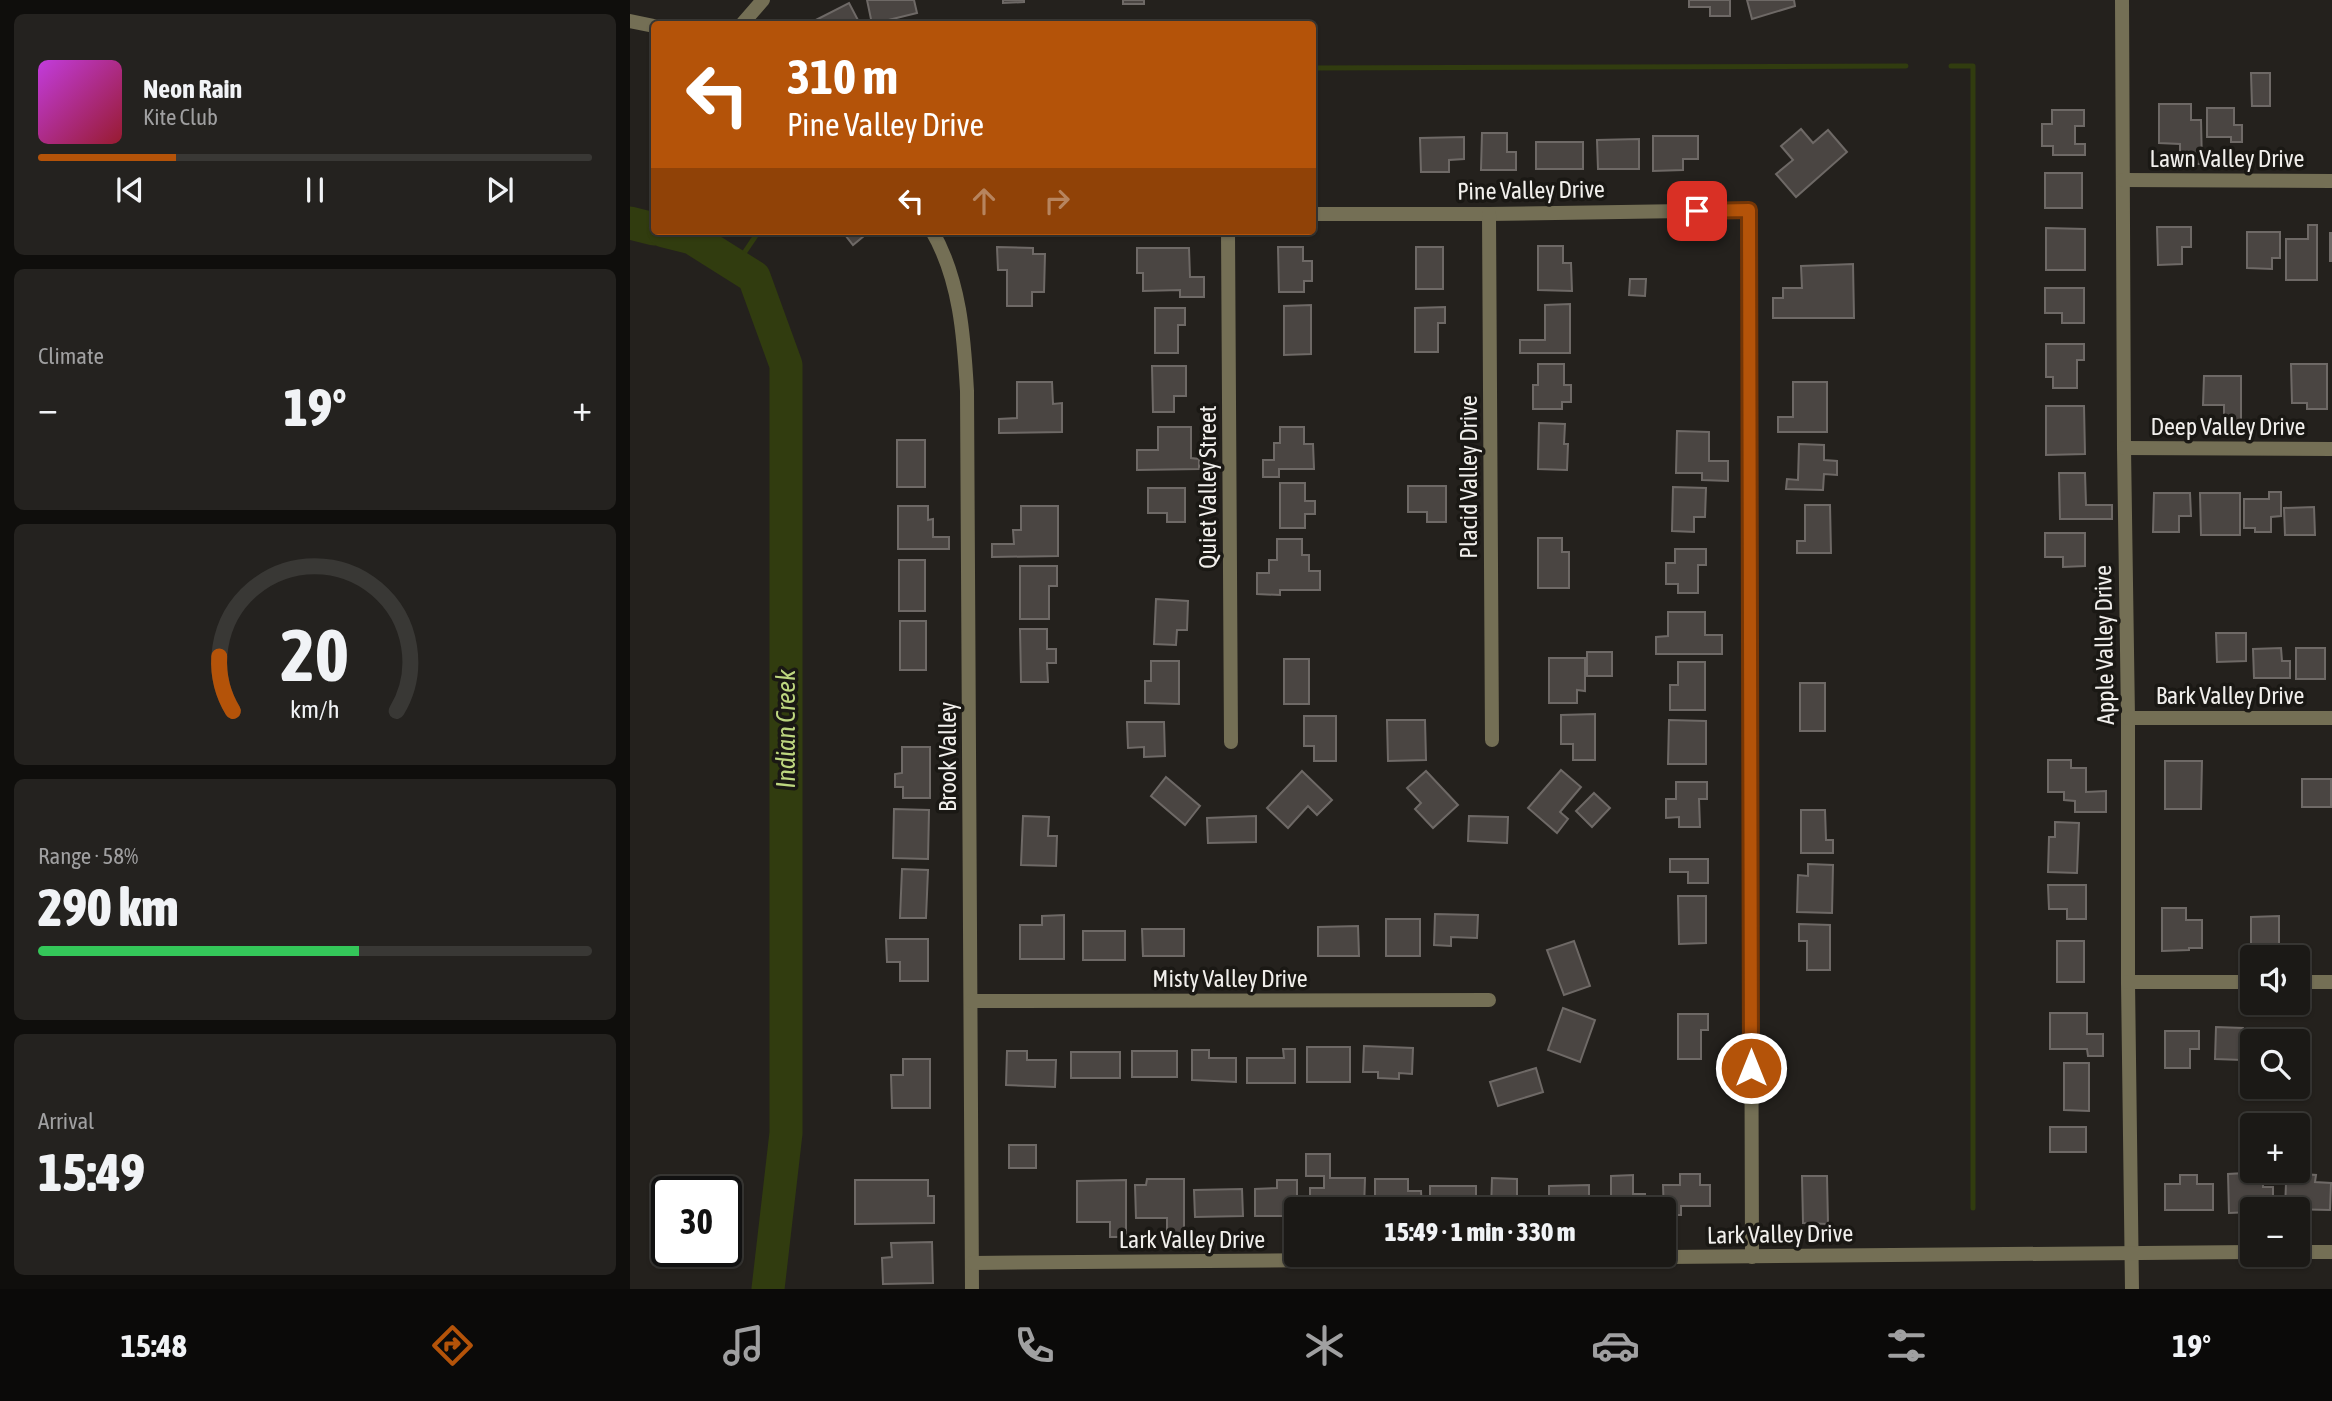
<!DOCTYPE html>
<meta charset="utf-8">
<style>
:root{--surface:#1b1916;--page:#24221f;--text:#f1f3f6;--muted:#a0a0a1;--line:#393835;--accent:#b45309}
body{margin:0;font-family:"Asap Condensed",sans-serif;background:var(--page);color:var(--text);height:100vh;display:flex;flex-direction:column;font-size:26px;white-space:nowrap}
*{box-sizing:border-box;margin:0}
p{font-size:23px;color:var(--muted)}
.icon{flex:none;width:38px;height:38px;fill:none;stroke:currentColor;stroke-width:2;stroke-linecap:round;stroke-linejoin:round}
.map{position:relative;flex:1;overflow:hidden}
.side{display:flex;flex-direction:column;gap:14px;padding:14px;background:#0f0e0c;width:630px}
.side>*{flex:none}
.guide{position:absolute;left:21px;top:21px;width:665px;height:214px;border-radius:7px;box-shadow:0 2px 5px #0004,0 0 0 2px var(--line);background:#b45309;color:#fff;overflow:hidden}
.buttons{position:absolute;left:1610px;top:945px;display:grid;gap:14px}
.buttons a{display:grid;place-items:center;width:70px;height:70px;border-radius:7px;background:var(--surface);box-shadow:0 2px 5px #0004,0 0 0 2px var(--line);font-size:35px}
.speed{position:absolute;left:21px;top:1176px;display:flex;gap:14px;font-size:35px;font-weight:700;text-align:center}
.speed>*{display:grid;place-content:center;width:91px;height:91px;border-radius:50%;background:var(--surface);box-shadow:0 2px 5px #0004,0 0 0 2px var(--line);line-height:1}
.speed .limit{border:4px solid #111;border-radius:10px;background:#fff;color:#111}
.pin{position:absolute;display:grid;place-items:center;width:60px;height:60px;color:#fff;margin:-30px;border-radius:14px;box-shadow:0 4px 10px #0006}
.me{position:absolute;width:77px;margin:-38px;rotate:0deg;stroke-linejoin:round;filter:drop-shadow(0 0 5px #0008)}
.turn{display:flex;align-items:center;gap:24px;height:147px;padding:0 21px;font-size:32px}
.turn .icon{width:91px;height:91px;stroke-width:2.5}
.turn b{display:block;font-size:49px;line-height:60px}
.lanes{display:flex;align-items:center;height:66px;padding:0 21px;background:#0003;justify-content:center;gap:35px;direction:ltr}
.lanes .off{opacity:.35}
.big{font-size:52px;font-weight:800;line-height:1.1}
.side .card{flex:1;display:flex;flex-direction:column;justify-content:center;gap:10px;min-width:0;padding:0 24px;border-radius:10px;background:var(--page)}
.side .dial{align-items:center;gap:0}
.dial svg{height:182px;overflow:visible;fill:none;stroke:var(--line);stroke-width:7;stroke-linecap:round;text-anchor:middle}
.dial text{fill:var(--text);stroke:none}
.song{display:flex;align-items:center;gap:21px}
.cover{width:84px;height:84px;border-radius:10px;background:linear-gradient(135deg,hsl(290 70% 55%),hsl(350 70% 35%))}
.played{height:7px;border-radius:4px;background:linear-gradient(90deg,var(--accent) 25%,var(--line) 25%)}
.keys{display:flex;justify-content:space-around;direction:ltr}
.heat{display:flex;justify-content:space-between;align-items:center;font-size:38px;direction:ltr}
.charge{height:10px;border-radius:5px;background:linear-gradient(90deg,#34c759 58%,var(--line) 0)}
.trip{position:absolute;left:654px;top:1197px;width:392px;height:70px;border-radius:7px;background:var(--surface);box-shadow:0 2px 5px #0004,0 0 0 2px var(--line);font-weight:800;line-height:70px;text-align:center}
.tab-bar{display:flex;height:112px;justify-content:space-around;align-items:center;background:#0b0a09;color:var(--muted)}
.tab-bar .icon{width:49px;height:49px}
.tab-bar .active{color:var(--accent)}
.tab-bar b{font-size:32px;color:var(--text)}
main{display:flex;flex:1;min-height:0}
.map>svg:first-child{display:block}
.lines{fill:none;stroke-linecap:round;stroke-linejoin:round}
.stream{stroke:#313c0f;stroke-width:5}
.river{stroke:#313c0f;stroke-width:33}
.building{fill:#4a4542;stroke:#6e6966;stroke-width:2}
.minor{stroke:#746f55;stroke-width:14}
.route-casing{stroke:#753606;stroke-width:18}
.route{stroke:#b45309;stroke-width:12}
.labels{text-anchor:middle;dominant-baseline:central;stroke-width:7;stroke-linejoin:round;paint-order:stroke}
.street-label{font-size:24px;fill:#f1efec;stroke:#1a1814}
.water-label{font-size:26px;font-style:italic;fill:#bdd67f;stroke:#1a1814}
</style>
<main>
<section class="side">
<div class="card">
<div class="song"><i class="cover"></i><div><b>Neon Rain</b><p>Kite Club</p></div></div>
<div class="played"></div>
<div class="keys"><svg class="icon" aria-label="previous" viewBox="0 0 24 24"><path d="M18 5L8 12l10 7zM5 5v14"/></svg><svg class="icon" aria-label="pause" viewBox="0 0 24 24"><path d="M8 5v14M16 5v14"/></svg><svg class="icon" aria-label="next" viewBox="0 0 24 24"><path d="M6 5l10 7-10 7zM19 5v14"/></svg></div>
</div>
<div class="card"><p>Climate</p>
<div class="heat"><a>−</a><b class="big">19°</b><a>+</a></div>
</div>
<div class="card dial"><svg viewBox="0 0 100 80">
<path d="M14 69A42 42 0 1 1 86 69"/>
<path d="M14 69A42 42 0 0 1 8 45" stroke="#b45309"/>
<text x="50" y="56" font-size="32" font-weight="700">20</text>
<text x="50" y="72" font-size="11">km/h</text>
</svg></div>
<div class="card"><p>Range · 58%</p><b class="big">290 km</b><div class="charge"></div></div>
<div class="card"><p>Arrival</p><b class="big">15:49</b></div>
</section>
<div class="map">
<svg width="1702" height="1289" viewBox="0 0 1702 1289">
<rect width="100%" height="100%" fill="#24211d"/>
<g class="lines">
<!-- stream -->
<g class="stream">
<polyline points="1321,66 1343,66 1343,1208"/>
<polyline points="682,68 1276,66"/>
<polyline points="106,265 129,231"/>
</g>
<!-- river -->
<g class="river">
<polyline points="0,223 24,229"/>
<polyline points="34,231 62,238 124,277 156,365 156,1133 138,1289"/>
</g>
</g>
<!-- building -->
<g class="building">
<polygon points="237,0 284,0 287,13 242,24"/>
<polygon points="373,0 394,0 394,2 373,3"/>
<rect x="493" y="0" width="21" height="4"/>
<polygon points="1059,0 1100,0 1100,16 1080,16 1080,7 1059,7"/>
<polygon points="1117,0 1164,0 1165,6 1122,19"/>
<polygon points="219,3 230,24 178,24"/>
<polygon points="1621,73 1640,73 1640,106 1622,106"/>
<polygon points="1529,104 1561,104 1561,120 1571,120 1572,164 1550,164 1550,144 1529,143"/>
<polygon points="1577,108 1604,108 1604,125 1612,125 1612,142 1601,142 1601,137 1577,137"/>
<polygon points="1422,110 1454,110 1454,126 1445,126 1445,144 1455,144 1455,155 1423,155 1423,146 1412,146 1412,124 1422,124"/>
<polygon points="1171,129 1183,143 1198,130 1217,152 1166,197 1146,174 1163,160 1151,146"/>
<polygon points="852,133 877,133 877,152 886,152 886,170 851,170"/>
<polygon points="1023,136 1068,136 1068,159 1053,159 1053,170 1023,171"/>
<polygon points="834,137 834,159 819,160 819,172 791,172 790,138"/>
<polygon points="1009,139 1009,169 968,169 967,140"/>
<rect x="906" y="142" width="47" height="27"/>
<rect x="1415" y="173" width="37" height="35"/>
<polygon points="1678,225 1687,225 1687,280 1656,280 1656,239 1678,239"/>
<polygon points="1527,227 1561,227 1561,247 1552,247 1552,264 1528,265"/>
<polygon points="1416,228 1455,229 1455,270 1416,270"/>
<polygon points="212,231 240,231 223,245"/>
<polygon points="1617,232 1650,232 1650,258 1642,258 1642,269 1617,268"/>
<rect x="1700" y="233" width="2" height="28"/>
<polygon points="908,246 933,246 933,263 941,263 942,291 908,290"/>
<polygon points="367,247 403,248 403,254 415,254 414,292 402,292 402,306 377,306 377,270 368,270"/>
<polygon points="648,247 673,247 673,261 682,261 682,281 674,281 674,292 649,292"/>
<rect x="786" y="247" width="27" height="42"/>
<polygon points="507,248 559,248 560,277 574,277 574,297 550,297 550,290 513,291 513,273 507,273"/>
<polygon points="1223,264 1224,318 1143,318 1143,298 1153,298 1153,288 1172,288 1171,266"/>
<polygon points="1000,279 1016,279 1015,296 999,295"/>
<polygon points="1415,288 1454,288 1454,323 1432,323 1432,313 1415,313"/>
<polygon points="940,304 940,353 890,353 890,340 915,340 915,305"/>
<polygon points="681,305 681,354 654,355 654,306"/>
<polygon points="815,307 815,323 808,323 808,352 785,352 785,308"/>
<polygon points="525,308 555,308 555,325 548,325 548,353 525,353"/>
<polygon points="1416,344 1454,344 1454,360 1447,360 1447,388 1423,388 1423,377 1416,377"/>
<polygon points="908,364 934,364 934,385 941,385 941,402 932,402 932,409 903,409 903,385 908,385"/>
<polygon points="1661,364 1697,364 1697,409 1677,409 1677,403 1662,403"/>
<polygon points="522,366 556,366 556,396 544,396 544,412 523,412"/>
<polygon points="1574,376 1611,376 1611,426 1594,426 1594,405 1573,405"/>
<polygon points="387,382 422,382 423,404 432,403 432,432 369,433 369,419 387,418"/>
<polygon points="1163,382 1197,382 1197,432 1148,432 1148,417 1163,417"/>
<polygon points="1416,406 1454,406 1455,454 1416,455"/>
<polygon points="909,423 935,424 934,444 938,444 937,470 908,469"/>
<polygon points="528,427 561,427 561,458 569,459 569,469 507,470 507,450 528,450"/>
<polygon points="650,427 674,427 674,444 683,444 684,469 649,469 649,477 633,477 633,460 644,460 644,443 650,443"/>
<polygon points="1047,431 1079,432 1079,461 1098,461 1098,481 1072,480 1072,473 1046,473"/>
<rect x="267" y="440" width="28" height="47"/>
<polygon points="1169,444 1194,445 1194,460 1207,461 1207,475 1194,474 1193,490 1156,489 1157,479 1168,480"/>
<polygon points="1429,473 1455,473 1456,505 1482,505 1482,519 1430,519"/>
<polygon points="650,483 675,483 675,501 685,501 685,514 675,514 675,528 650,528"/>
<polygon points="778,486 816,486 816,522 797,522 797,512 778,512"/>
<polygon points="1043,487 1076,488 1075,517 1064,517 1064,532 1042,531"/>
<polygon points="518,488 555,488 555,522 537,522 537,513 518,513"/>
<polygon points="1639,492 1651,492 1651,516 1641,517 1641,532 1625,532 1625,528 1614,528 1614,499 1639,499"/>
<polygon points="1524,493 1560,493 1561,516 1549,516 1549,532 1523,532"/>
<polygon points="1570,493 1610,493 1610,535 1571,535"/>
<polygon points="1175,505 1200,505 1201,553 1167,553 1167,541 1175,541"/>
<polygon points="268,506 298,506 298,520 303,519 303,537 319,537 319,549 268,549"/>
<polygon points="391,506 428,506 428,556 362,557 362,544 384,544 383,530 391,530"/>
<polygon points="1684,507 1685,535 1655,535 1654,508"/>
<polygon points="1415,533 1455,533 1455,566 1433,567 1433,557 1415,557"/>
<polygon points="908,538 932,538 932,552 939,552 939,588 908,588"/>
<polygon points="647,539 672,539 672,555 679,555 679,571 690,571 690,590 650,590 650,595 627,594 627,573 639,573 639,560 647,560"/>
<polygon points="1045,549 1076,549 1076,565 1068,565 1068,593 1048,593 1048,584 1036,584 1036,563 1045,563"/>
<rect x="269" y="560" width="26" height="51"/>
<polygon points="390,566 427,566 427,586 419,586 419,619 390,619"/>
<polygon points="526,599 558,601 557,630 547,630 546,645 524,644"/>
<polygon points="1038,612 1075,612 1075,635 1092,635 1092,654 1026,654 1026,637 1038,636"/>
<rect x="270" y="621" width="26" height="49"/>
<polygon points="390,629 417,629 417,649 426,649 426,663 417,663 418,682 391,682"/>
<polygon points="1586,633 1616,633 1616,661 1587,662"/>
<polygon points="1651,648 1652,661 1660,661 1660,678 1624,678 1623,649"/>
<rect x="1666" y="648" width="29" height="31"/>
<rect x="957" y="652" width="25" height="24"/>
<polygon points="919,658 955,658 955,691 947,690 947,703 919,703"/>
<rect x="654" y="659" width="25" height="45"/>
<polygon points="521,661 549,661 549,704 515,703 515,681 521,681"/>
<polygon points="1048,662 1075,662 1075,710 1040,710 1040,685 1048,685"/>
<rect x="1170" y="683" width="25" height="48"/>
<polygon points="965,714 965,760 943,760 943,744 931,744 931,715"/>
<polygon points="674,716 706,716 706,761 684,761 684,746 674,746"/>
<polygon points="757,720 795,720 796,760 758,761"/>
<polygon points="1039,720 1076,721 1076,764 1038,764"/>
<polygon points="497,722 534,722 535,756 514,757 514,747 498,748"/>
<polygon points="272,747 300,747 300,798 273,798 273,787 265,787 265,774 272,773"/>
<polygon points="1418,760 1441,760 1441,768 1456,768 1456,792 1476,791 1476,812 1445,812 1445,801 1434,800 1434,792 1418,792"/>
<polygon points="1535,761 1572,761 1571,809 1535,809"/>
<polygon points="931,770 951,787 930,812 938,819 927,833 898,808"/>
<polygon points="672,771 702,800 687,815 678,806 658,828 637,808"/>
<polygon points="796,771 828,805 803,828 785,809 791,803 777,788"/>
<polygon points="536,777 570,806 555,825 521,796"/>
<rect x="1672" y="779" width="29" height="28"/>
<polygon points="1046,782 1077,782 1077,799 1069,799 1070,827 1049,827 1049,817 1036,818 1036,799 1046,799"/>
<polygon points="964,793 980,808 962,827 946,811"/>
<polygon points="264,809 299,810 298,859 263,858"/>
<polygon points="1171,810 1195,810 1196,840 1203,840 1203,853 1171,853"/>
<polygon points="393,816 419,817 418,836 427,836 426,866 391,865"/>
<polygon points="626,816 626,842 578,843 577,818"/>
<polygon points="839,816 878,817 877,843 838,841"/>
<polygon points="1425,822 1449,823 1447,873 1418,872 1419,837 1425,837"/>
<polygon points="1040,859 1078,859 1078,883 1058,883 1058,872 1040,872"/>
<polygon points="1178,864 1203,865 1202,913 1167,912 1168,875 1178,876"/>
<polygon points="272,869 298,870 296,918 270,918"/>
<polygon points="1418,885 1456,885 1456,919 1437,919 1437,909 1419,909"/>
<polygon points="1048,896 1076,896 1076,943 1049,944"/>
<polygon points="1532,908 1556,908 1556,920 1572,920 1572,948 1559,948 1559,950 1532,951"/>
<polygon points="805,914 848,915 847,938 821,937 821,946 804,945"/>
<polygon points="434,915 434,959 390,959 390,925 412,925 412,916"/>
<polygon points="1649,916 1649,947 1621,947 1621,917"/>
<rect x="756" y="919" width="34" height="37"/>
<polygon points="1169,924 1200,925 1200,970 1177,970 1177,941 1169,941"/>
<polygon points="728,926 729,956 688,956 688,927"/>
<polygon points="512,929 554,929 554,956 513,956"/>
<rect x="453" y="931" width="42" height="29"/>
<polygon points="256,939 298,939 298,981 270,981 270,962 257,962"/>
<polygon points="944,941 960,986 934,995 917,950"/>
<rect x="1427" y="941" width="27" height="41"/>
<polygon points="933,1008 965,1020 950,1062 918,1050"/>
<polygon points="1420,1013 1457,1013 1457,1034 1473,1034 1473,1056 1458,1056 1457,1049 1420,1049"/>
<polygon points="1048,1014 1078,1014 1078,1030 1071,1030 1071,1059 1048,1059"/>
<polygon points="1586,1027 1613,1028 1612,1060 1585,1059"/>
<polygon points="1535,1031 1569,1031 1569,1049 1560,1049 1560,1068 1535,1068"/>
<rect x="1634" y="1032" width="28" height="9"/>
<polygon points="734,1046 783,1048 782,1074 769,1073 769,1079 748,1078 748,1072 733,1072"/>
<rect x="677" y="1047" width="43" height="35"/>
<polygon points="653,1049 665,1049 665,1083 617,1083 617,1058 654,1058"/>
<polygon points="562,1050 579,1050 579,1058 606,1058 606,1082 562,1080"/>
<polygon points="377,1051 397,1051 397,1060 426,1060 425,1087 376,1085"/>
<rect x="502" y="1051" width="45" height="26"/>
<rect x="441" y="1052" width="49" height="26"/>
<polygon points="273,1059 300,1059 300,1108 262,1108 261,1075 273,1075"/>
<polygon points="1434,1063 1459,1063 1459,1111 1434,1110"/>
<polygon points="906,1068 913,1092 868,1106 860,1082"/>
<rect x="1420" y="1127" width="36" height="25"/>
<rect x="379" y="1145" width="27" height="23"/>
<polygon points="676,1154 700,1154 700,1178 735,1178 734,1209 680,1209 680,1188 694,1188 694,1176 676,1176"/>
<polygon points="1615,1168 1633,1171 1633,1187 1643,1187 1643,1209 1622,1209 1622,1212 1599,1213 1598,1174 1615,1173"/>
<polygon points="1050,1174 1070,1174 1070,1185 1080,1185 1080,1206 1051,1206 1051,1215 1034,1215 1033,1185 1050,1185"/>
<polygon points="1673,1174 1686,1175 1685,1182 1701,1183 1700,1210 1655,1209 1656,1183 1672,1183"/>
<polygon points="1003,1175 1003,1194 1015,1194 1015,1209 981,1209 981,1176"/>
<polygon points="1550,1175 1567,1175 1567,1184 1583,1184 1583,1210 1535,1210 1535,1184 1550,1184"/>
<polygon points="1172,1176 1197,1176 1198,1224 1173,1223"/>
<polygon points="862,1178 887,1179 887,1197 908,1198 908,1209 861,1209"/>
<polygon points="517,1179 554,1179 554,1233 537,1234 537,1218 506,1218 505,1185 516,1185"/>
<polygon points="745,1179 778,1179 778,1191 791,1191 792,1209 745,1209"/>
<polygon points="225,1180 298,1180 298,1196 304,1196 304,1223 225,1224"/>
<polygon points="496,1180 496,1237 480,1237 480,1222 447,1222 447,1181"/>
<polygon points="647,1180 667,1180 667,1216 625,1216 625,1189 647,1188"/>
<polygon points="959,1185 959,1209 919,1209 919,1186"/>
<rect x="800" y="1186" width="46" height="23"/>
<polygon points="612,1189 613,1216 565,1217 564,1190"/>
<polygon points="302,1242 303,1283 253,1284 252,1258 262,1257 261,1243"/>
</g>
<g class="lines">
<!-- minor -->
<g class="minor">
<polyline points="1492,0 1494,448 1498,718 1498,982 1502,1289"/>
<polyline points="0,21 24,26"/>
<polyline points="112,24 133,0"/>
<polyline points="1493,180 1702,181"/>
<polyline points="682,214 859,214 1119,210 1122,1257"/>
<polyline points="859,214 862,740"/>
<path d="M302,231C330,279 334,337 337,391L342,1289"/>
<polyline points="598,231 601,742"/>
<polyline points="1494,448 1702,449"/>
<polyline points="1498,718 1702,718"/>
<polyline points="1498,982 1622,982"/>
<polyline points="1668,982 1702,982"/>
<polyline points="341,1001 859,1000"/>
<polyline points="1668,1252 1702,1252"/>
<polyline points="342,1263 1622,1252"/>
</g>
</g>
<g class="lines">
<defs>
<polyline id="route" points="1067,211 1119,210 1121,1068"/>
</defs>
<!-- route casing -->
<use href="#route" class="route-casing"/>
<!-- route -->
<use href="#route" class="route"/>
</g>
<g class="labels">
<!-- street labels -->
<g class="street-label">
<text x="1597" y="158">Lawn Valley Drive</text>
<text transform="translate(901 190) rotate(-1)">Pine Valley Drive</text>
<text x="1598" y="426">Deep Valley Drive</text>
<text transform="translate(838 477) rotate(-90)">Placid Valley Drive</text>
<text transform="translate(577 487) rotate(-90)">Quiet Valley Street</text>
<text transform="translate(1474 645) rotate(-91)">Apple Valley Drive</text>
<text x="1600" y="695">Bark Valley Drive</text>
<text transform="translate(317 757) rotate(-90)">Brook Valley</text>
<text x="600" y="978">Misty Valley Drive</text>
<text transform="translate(1150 1234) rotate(-1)">Lark Valley Drive</text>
<text x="562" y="1239">Lark Valley Drive</text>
</g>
<!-- water labels -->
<g class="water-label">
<text transform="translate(156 729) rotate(-90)">Indian Creek</text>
</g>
</g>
</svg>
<div class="buttons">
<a><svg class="icon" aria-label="sound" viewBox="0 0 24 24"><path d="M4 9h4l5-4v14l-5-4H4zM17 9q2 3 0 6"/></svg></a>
<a><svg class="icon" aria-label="search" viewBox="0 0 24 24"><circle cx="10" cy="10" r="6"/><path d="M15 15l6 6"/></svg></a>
<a>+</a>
<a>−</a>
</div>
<div class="speed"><div class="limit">30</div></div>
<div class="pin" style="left:1067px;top:211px;background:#d93025"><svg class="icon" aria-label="arrive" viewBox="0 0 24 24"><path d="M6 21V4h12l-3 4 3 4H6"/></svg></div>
<svg class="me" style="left:1121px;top:1068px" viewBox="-20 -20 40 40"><circle r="17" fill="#b45309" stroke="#fff" stroke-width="3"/><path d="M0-11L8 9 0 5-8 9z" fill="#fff"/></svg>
<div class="trip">15:49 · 1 min · 330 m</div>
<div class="guide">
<div class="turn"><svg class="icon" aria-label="left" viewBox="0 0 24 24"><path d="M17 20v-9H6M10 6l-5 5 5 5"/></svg><div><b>310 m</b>Pine Valley Drive</div></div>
<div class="lanes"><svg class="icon" aria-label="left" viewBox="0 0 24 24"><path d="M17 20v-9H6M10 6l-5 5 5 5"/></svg><svg class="icon off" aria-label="ahead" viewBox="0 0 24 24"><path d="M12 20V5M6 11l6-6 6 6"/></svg><svg class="icon off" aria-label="right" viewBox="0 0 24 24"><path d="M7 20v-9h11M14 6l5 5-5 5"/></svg></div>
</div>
</div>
</main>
<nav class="tab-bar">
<b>15:48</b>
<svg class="icon active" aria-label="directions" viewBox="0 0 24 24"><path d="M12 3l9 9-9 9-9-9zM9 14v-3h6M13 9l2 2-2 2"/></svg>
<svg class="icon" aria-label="music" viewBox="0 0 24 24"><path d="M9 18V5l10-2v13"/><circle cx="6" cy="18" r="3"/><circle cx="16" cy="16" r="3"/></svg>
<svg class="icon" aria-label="phone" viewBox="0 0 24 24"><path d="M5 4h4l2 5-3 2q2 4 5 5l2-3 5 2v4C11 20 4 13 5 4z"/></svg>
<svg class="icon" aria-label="climate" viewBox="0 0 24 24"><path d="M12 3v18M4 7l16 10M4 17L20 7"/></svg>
<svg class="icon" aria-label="car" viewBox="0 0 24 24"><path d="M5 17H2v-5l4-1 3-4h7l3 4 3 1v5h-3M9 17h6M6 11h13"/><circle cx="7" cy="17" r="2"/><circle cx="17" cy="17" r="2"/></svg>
<svg class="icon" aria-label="filters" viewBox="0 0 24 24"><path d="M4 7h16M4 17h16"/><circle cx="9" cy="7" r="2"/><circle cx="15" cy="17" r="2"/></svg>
<b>19°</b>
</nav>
